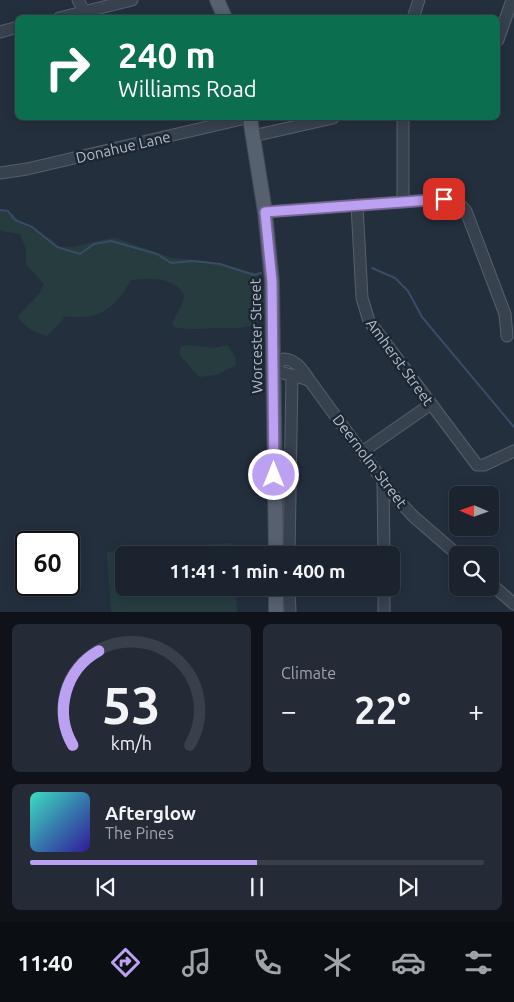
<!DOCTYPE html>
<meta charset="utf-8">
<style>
:root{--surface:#1b232e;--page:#242b36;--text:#f1f3f6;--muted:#a0a4aa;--line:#39404a;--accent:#bca0f2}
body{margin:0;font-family:Ubuntu,sans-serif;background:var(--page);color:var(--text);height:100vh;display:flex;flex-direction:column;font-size:19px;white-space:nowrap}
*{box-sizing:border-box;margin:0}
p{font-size:16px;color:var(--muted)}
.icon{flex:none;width:28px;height:28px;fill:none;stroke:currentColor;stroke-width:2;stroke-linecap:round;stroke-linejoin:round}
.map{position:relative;height:612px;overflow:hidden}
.panel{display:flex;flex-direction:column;gap:12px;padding:12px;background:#0f1319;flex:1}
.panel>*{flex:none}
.hud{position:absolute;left:15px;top:15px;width:485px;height:105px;border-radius:8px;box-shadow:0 2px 12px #0003,0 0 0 1px var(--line);background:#0b6e4f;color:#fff;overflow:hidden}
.needle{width:32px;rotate:272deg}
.tools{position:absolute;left:449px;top:486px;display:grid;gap:10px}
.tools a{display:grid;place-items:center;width:50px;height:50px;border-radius:8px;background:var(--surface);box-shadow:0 2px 12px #0003,0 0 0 1px var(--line);font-size:25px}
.speed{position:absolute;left:15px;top:531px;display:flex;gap:10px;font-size:25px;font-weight:700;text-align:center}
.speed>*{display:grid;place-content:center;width:65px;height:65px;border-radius:50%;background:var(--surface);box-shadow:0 2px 12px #0003,0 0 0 1px var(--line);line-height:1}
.speed .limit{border:2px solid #111;border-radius:8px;background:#fff;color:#111}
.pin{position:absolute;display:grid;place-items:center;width:42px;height:42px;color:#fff;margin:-21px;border-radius:10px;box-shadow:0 2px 8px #0006}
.me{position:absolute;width:55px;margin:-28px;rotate:0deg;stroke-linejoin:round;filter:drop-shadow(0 0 4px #0008)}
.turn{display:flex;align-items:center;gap:18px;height:105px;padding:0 20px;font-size:22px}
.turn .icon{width:65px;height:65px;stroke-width:2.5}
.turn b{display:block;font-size:35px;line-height:42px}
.big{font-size:38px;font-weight:700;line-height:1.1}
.panel .card{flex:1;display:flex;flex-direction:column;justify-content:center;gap:8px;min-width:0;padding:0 18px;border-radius:8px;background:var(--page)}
.panel .dial{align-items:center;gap:0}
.dial svg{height:130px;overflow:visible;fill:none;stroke:var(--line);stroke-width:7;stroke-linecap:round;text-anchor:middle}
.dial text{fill:var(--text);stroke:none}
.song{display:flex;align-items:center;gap:15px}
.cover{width:60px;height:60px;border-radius:8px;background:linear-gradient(135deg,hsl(170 70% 55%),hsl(250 70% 35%))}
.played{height:5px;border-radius:2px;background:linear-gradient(90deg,var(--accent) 50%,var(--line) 50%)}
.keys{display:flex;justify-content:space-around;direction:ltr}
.heat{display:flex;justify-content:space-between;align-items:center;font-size:28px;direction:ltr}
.panel .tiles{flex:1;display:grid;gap:12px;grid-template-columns:1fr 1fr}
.card:last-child{grid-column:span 2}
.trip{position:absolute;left:115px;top:546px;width:285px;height:50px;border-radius:8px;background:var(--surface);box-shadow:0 2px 12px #0003,0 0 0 1px var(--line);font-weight:700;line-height:50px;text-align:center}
.dock{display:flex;height:80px;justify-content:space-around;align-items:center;background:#0b0e12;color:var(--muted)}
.dock .icon{width:35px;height:35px}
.dock .current{color:var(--accent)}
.dock b{font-size:22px;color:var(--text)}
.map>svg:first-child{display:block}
.green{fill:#263c3f}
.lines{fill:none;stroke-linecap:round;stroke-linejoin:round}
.stream{stroke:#394c67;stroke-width:2}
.minor-casing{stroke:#565f6c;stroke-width:13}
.major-casing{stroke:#414a57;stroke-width:16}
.minor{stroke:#38414e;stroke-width:11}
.major{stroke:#56606e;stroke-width:14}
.route-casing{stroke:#7a689d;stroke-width:12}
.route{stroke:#bca0f2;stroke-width:9}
.labels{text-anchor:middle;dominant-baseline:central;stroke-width:5;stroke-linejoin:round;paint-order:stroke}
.street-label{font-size:15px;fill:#b4bcc9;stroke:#1d2633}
</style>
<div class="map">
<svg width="514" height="612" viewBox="0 0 514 612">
<rect width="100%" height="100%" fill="#242f3e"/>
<!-- green -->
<g class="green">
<path d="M0,211L13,214L22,224L51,239L59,247C83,249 97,238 116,238L172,258L207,261L255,273C263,278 264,288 265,297C269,333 238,328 213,328C200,329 187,330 174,327L172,324C175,314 184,306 184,294C171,276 151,278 131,280C121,298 107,316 84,317C78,318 71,316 65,317L47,336C36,333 23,327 18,316L39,294L44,284L26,264V249L20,234L0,231Z"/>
<path d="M188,345L214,348L227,345C232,352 238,358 235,366L216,375L199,377L179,354L181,347Z"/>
<polygon points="232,543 232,555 124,555 124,588 235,588 237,612 111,612 107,552"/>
</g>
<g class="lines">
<!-- stream -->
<g class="stream">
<polyline points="0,210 8,211 15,220 32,227 57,247 80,254 94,244 111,241 157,254 171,263 193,261 220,264 254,275 261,273"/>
<polyline points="372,268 395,278 408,291 422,317 514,427"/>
</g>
<defs>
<g id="minor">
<polyline points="78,0 84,11"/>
<polyline points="59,18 132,0"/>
<polyline points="413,18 419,0"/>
<polyline points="0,32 18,27"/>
<polyline points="498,40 512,0"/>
<polyline points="253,136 333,118"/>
<polyline points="0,173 27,169 246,118"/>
<polyline points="403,202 403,118"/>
<polyline points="357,205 362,298 369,321 477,465 484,465 514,451"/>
<polyline points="265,212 444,199 456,200 466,211 505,314 507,336"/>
<path d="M310,381C298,375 283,376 273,367L284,359C297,360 303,371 310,381L393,495L414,517L458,555"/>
<polyline points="362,452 431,404"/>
<polyline points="383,483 384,555"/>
<polyline points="289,555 292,375"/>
<polyline points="490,583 514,604"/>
<polyline points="289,588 290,612"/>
<polyline points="384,588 384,612"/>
</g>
<g id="major">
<polyline points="217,0 225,18"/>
<polyline points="250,118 265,212 272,282 276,555"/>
<polyline points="276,588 276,612"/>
</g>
</defs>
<!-- minor casing -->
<use href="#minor" class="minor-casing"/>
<!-- major casing -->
<use href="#major" class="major-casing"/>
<!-- minor -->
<use href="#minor" class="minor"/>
<!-- major -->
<use href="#major" class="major"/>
</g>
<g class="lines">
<defs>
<polyline id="route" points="274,475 272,282 265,212 444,199"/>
</defs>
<!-- route casing -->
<use href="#route" class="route-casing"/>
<!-- route -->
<use href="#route" class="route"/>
</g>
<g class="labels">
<!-- street labels -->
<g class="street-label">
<text transform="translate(123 147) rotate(-13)">Donahue Lane</text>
<text transform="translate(256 336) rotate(-91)">Worcester Street</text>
<text transform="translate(400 362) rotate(54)">Amherst Street</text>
<text transform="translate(370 461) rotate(53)">Deernolm Street</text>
</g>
</g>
</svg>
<div class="tools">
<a><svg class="needle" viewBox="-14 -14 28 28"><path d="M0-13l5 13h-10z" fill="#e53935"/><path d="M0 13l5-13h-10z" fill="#a0a4aa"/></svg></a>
<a><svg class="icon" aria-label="search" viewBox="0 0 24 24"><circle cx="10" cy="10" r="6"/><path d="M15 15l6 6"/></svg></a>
</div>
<div class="speed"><div class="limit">60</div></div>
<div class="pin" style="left:444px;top:199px;background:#d93025"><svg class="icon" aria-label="arrive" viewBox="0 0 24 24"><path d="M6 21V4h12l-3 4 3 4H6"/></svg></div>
<svg class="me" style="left:274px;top:475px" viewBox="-20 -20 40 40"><circle r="17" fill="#bca0f2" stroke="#fff" stroke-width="3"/><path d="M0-11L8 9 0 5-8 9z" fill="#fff"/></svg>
<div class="trip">11:41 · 1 min · 400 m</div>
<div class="hud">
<div class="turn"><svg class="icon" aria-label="right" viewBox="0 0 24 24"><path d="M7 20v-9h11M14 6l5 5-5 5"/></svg><div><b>240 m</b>Williams Road</div></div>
</div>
</div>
<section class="panel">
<div class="tiles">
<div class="card dial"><svg viewBox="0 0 100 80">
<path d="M14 69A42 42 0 1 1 86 69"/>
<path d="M14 69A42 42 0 0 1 30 11" stroke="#bca0f2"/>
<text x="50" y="56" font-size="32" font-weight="700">53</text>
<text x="50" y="72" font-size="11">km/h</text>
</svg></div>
<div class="card"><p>Climate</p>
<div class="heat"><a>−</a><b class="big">22°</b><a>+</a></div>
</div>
<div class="card">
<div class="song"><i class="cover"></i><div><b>Afterglow</b><p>The Pines</p></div></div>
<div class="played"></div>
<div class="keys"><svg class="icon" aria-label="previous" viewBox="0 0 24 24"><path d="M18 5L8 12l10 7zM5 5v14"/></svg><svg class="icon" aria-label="pause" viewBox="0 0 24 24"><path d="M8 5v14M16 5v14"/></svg><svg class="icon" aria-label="next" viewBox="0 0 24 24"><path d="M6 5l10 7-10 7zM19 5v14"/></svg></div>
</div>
</div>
</section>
<nav class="dock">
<b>11:40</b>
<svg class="icon current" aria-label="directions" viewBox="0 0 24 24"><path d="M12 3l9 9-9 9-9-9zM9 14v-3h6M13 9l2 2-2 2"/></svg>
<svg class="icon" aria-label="music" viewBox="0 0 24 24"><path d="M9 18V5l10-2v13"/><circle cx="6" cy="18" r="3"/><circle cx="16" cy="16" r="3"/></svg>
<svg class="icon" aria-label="phone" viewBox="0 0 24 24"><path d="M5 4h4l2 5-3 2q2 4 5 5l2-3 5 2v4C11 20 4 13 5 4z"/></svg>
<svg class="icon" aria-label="climate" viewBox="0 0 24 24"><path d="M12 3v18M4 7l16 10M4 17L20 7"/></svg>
<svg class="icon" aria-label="car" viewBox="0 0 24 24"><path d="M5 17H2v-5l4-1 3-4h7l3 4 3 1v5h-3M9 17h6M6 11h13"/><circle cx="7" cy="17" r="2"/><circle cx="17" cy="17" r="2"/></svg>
<svg class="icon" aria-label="filters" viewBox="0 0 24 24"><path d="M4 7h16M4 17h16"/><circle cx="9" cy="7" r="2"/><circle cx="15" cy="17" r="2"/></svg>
</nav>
